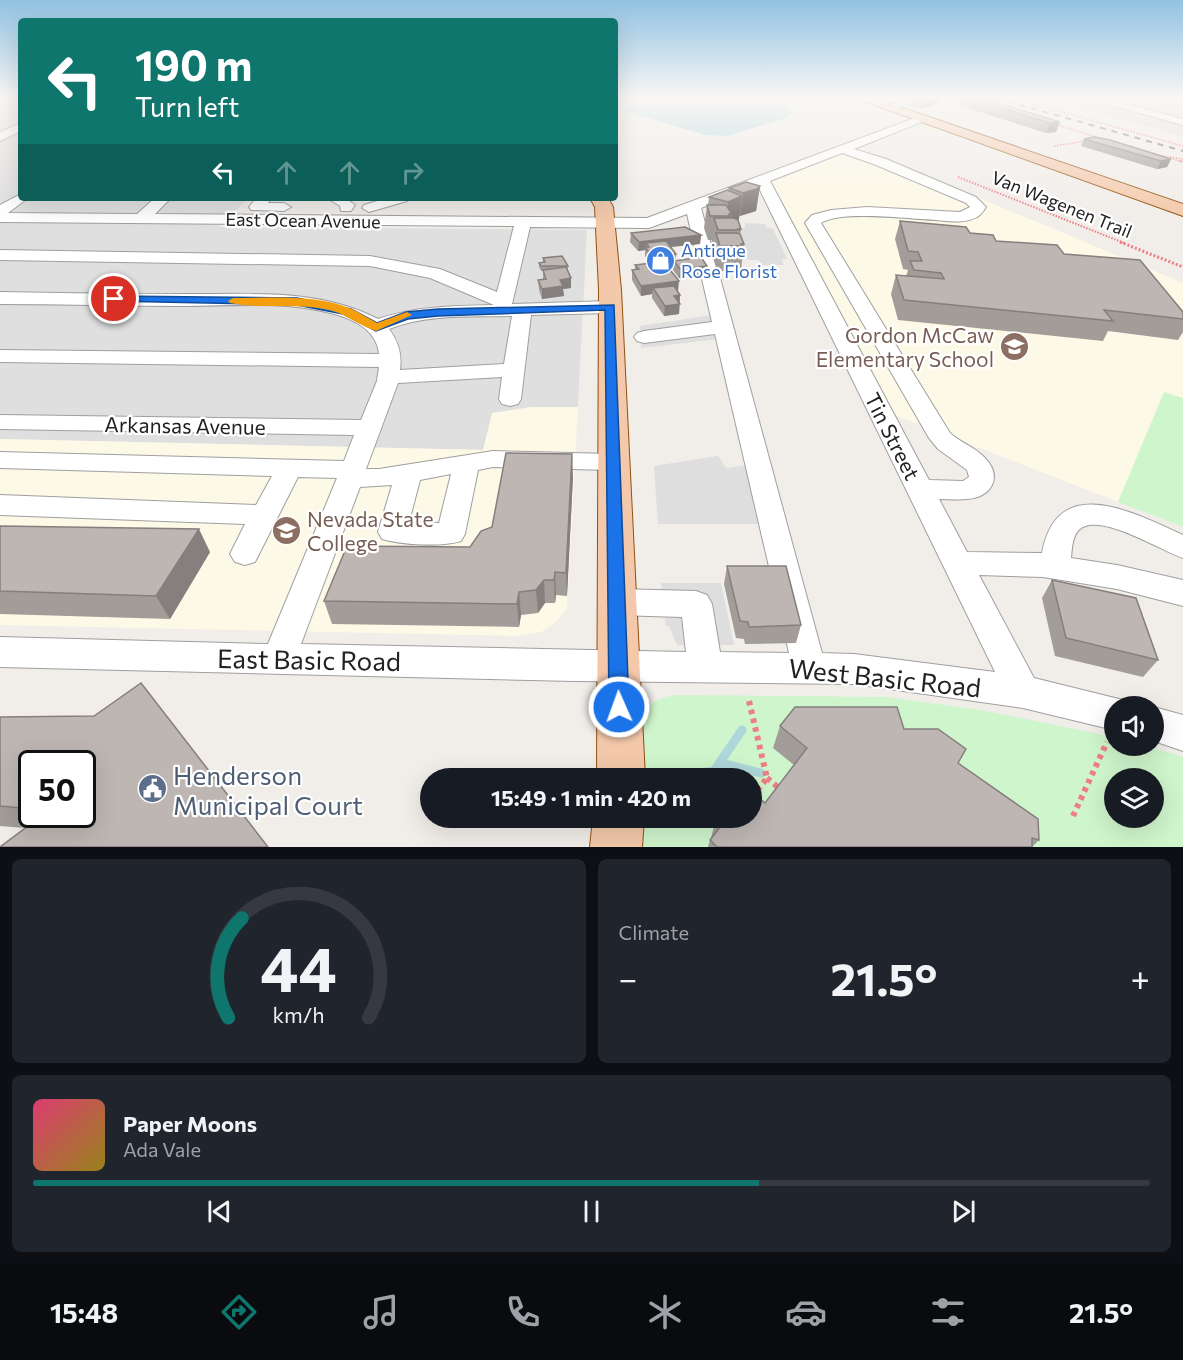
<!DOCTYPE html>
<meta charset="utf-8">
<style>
:root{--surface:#171b24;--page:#20242c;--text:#f1f3f6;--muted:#9ea1a6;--line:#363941;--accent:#0f766e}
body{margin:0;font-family:Commissioner,sans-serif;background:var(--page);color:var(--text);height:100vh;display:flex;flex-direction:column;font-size:22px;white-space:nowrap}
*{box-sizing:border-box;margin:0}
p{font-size:20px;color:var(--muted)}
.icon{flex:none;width:33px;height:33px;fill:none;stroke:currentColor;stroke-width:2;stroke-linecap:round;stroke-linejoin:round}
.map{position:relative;height:847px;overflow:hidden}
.drawer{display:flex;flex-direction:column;gap:12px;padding:12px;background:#0d0f14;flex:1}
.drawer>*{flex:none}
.banner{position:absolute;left:18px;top:18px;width:600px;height:183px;border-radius:6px;box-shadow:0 6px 24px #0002;background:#0f766e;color:#fff;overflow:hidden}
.buttons{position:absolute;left:1104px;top:696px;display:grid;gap:12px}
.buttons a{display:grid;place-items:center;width:60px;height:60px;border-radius:50%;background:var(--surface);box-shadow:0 6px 24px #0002;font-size:30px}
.speed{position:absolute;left:18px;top:750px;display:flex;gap:12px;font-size:30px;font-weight:700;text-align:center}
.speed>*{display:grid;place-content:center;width:78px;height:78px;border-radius:50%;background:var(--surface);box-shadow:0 6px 24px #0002;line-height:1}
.speed .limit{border:3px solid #111;border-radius:9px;background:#fff;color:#111}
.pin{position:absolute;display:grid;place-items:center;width:51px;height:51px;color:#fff;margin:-26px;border:3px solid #fff;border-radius:50%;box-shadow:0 2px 6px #0007}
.me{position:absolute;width:66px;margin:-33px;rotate:358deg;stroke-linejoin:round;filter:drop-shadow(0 0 4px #0008)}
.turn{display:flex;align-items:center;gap:21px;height:126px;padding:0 18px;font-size:27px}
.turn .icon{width:78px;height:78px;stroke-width:2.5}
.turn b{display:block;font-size:42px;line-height:51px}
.lanes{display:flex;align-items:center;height:57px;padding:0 18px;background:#0003;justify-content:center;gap:30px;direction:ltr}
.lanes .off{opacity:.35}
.big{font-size:45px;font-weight:700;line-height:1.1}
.drawer .card{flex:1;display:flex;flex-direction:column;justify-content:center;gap:9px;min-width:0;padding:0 21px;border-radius:9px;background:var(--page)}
.drawer .dial{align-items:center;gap:0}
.dial svg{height:156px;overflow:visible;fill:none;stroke:var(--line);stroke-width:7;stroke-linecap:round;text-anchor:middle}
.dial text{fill:var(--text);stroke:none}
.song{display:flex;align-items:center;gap:18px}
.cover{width:72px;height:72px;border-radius:9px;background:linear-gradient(135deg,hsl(340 70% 55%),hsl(50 70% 35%))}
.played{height:6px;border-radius:3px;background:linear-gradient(90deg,var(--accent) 65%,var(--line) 65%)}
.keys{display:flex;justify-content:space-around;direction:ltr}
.heat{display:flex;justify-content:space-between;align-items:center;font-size:33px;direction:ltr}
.drawer .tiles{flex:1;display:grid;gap:12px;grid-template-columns:1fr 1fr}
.card:last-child{grid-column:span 2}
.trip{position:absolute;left:420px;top:768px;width:342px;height:60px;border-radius:30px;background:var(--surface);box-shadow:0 6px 24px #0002;font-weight:700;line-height:60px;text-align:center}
.dock{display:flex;height:96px;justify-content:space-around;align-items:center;background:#090b0e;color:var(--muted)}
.dock .icon{width:42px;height:42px}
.dock .active{color:var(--accent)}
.dock b{font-size:27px;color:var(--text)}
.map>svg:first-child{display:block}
.residential{fill:#e0dfdf}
.education{fill:#fdf9e7}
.park{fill:#cff5cc;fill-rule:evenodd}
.parking{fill:#dedede}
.water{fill:#aed7da}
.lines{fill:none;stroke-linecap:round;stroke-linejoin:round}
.stream{stroke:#aed7da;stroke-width:9}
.minor-casing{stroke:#9f9f9f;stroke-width:2}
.major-casing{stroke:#91510e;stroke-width:2}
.path-far3{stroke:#ee7e83;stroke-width:1.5;stroke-dasharray:1.5 1.5;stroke-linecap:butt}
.path-far2{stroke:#ee7e83;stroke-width:2;stroke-dasharray:1.5 1.5;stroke-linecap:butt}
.path-far1{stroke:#ee7e83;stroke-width:3;stroke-dasharray:2 2;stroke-linecap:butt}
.path{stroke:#ee7e83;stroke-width:6;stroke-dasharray:4.5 4.5;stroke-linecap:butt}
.minor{fill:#fff;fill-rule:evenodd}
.major{fill:#f4c9ab;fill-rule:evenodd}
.rail{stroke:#707070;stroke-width:2;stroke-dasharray:6 6;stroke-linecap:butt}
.wall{fill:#a39d99}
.shaded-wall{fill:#857f7d}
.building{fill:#beb6b2;stroke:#857f7d;stroke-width:1.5}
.route{fill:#1a73e8;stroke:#114b97;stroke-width:1.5}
.slow{fill:#f59e0b}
.labels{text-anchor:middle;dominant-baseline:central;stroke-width:4.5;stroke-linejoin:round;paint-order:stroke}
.far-street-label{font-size:18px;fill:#222;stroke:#fff}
.far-shop-label{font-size:18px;fill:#366cbe;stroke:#fff;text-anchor:start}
.education-label{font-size:21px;fill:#785e54;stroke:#fff;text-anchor:end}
.street-label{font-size:21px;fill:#222;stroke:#fff}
.near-street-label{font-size:26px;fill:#222;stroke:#fff}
.near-service-label{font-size:26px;fill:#4e5e75;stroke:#fff;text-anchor:start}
</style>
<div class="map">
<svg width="1183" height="847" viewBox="0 0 1183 847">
<rect width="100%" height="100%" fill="#f1ede9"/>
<!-- residential -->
<g class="residential">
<polygon points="0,98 21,98 21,198 249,198 218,227 587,230 578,407 531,407 483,450 0,439"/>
<polygon points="1041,98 1183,98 1183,136"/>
</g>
<!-- education -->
<g class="education">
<polygon points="852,145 1183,283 1183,527 879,409 762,180"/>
<polygon points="531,407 578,407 567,609 555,623 541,632 518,636 0,625 0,439 483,450 492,413"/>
</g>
<!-- park -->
<g class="park">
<polygon points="1164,392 1183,398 1183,527 1118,502"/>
<path d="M677,695L886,697L981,710L1114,737V746C1142,746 1157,748 1183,757V847H637L641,818H752V778H643C641,741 627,700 677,695ZM1114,778H1154V818H1114Z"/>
</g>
<!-- parking -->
<g class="parking">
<polygon points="745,223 765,224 767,228 773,229 787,259 781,259 784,265 761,265 759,260 748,260 735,228 745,228"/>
<polygon points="712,315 718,339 641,348 640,326"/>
<polygon points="718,456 726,468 750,465 766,524 658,524 654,466"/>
<polygon points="661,583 721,583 734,645 677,645 669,626 666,626"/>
</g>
<!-- water -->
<path class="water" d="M655,98C689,98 767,92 792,113L786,118L727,136L705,135L625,111L632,104Z"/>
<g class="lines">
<!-- stream -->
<g class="stream">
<polyline points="721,763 761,773"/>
<polyline points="698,773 714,771 742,730"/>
</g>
<defs>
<g id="minor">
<polygon points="908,98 924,98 889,111 884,108"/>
<polygon points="1085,98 1103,98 1183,119 1183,125"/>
<path d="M920,116L924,117V121L854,149L886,159L976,197L986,207C984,210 981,215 977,217C965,224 948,221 936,220C910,219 840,210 821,223L950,433C961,443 975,447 985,458C1003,477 992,497 967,499C958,500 948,499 939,499L967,552L1042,553C1057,471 1134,513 1183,535V558C1161,551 1096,509 1078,531C1072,538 1072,549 1071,558L1117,565L1183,580V606L1117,589L1043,577L979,575L1034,678L1127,701L1129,706H1114V730L1023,708L854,684L574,681L0,667V637L268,644L337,478L298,477L255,562L245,565L235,562L230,554L245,524L0,515V495L256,505L272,476L0,468V452L344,461L354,435L0,429V415L361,420L377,381L379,367L0,362V350L379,354C377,328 349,317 326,312C280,301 231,306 184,306C123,306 61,304 0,304V292C60,293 120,294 180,294C247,295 317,287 378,319C416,306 454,306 494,305L430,278L370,266L0,260V250L370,256L440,269L497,292L514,226L0,222V205L21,194V198H28L8,213L137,214L155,198H171L155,214L647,218ZM842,153L876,165L966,203L970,207L960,212L867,207L831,210L812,215L805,223L929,438L938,449L967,470L969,477L963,481L929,480L770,181ZM758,186L995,672L854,654L822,653L701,208ZM687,214L712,322L644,331L637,333L634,337L637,341L644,343L715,334L789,653L720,652L712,604L707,595L696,591L616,589L605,593L600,602L605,611L616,615L682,617L686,652L301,644L360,487L392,485L378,532L382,539C402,545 442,547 461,541L465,534L478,470L493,467L612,470L621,468L625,462L621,456L612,454L493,451L379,469H366L398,383L502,377L499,399L502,404L510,406L518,404L521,399L531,315L610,313L617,311L620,307L617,303L610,301L512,304L530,227L649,228ZM512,316L504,364L400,370C402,355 399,342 389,329C428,314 470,317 512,316ZM451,474L439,523L409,522L420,480Z"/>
<polygon points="21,123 21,131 0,141 0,132"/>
<polygon points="256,198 271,198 268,203 284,203 291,207 284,211 251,210 249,207"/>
<polygon points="327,198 345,198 355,205 351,211 341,211 340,206"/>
<polygon points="387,198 409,198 407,201 369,212 362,208 364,205"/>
<polygon points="1154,707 1183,715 1183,751 1154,741"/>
</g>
<g id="major">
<polygon points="855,98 874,98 1183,204 1183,216"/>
<polygon points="590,198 608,198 613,207 621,290 645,778 597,778 599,290 595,207"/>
<polygon points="593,818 644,818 642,847 590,847"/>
</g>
</defs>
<!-- minor casing -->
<use href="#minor" class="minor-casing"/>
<!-- major casing -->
<use href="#major" class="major-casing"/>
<!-- path-far3 -->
<g class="path-far3">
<polyline points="840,98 848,101"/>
<polyline points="1012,98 1183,146"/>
<polyline points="1054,124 1107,140"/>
<polyline points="1054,146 1086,141"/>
<polyline points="1132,147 1183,162"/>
<polyline points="1170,157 1183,159"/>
</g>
<!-- path-far2 -->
<g class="path-far2">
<polyline points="1180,161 1183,162"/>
<polyline points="958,177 1124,243"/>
</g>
<!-- path-far1 -->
<polyline class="path-far1" points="1120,242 1183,267"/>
<!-- path -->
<g class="path">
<polyline points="749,701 767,778 752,797"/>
<polyline points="767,778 780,789"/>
<polyline points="1073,816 1107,742"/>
</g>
<!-- minor -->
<use href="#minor" class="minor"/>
<!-- major -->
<use href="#major" class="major"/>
<!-- rail -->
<polyline class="rail" points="996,98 1183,151"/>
</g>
<!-- wall -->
<g class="wall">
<polygon points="915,98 939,98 938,103 922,108 910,106 911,99"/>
<polygon points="960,98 982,98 1060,122 1056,132 1046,133 958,105"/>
<polygon points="1084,139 1171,159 1167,167 1157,169 1081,146"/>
<polygon points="760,186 756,211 739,216 739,219 737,220 741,229 740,235 744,244 741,270 739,269 738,271 717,271 713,258 714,251 711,242 712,240 708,240 704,228 707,205 708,205 709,197 728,191 729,188"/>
<polygon points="900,221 970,233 996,241 1064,254 1183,312 1183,332 1178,340 1108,331 1103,341 898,320 891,294 896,275 906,276 908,270 903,269 895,239"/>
<polygon points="631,233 701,235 700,244 671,247 675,261 706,276 679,278 673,270 673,264 669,264 670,270 678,291 677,291 680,295 679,314 664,316 652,298 652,294 641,296 632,280 632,270 635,270 635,265 650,263 645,256 645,250 638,251 630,242"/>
<polygon points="543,258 568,266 568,271 571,278 571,288 563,289 564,296 542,299 539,290 538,280 543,279 543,271 541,271 539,267 539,263 543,262"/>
<polygon points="573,476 567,596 556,595 555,603 545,603 538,613 521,615 519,627 332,624 324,601 470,547 492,527"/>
<polygon points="0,526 210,552 170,619 0,614"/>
<polygon points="727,566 801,625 796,643 745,644 744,639 736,638 724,584"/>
<polygon points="1052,580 1158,660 1143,677 1055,656 1042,598"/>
<polygon points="0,717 268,847 0,826"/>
<polygon points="780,726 904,729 958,763 1039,840 1032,847 708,847 710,840 711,838 716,818 765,803 794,765 773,748"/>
</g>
<!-- shaded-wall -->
<g class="shaded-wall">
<polygon points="934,98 939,98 938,103 922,108 924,102"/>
<polygon points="1060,122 1056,132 1046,133 1050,123"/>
<polygon points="1171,159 1167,167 1157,169 1161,161"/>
<polygon points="760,186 756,211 740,216 743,193"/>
<polygon points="742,196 739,219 731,223 732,214 729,214 727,216 728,202"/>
<polygon points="701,235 700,244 649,249 649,247 646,243 645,250 638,251 639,242"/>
<polygon points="676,254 675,262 674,261 673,264 653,266 653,257"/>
<polygon points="707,266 706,276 679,278 680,269"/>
<polygon points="571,278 571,288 563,289 564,296 542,299 542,289 560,280"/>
<polygon points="679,281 678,291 656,294 653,288 652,294 641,296 641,286"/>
<polygon points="680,295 679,314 664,316 665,306 674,296"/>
<polygon points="572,454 573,476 567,596 566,573"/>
<polygon points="199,529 210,552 170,619 156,596"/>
<polygon points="555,572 556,595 555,603 554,580"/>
<polygon points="544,580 545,603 538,613 536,590"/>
<polygon points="519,592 521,615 519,627 517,604"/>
<polygon points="32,801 32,814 60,814 43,829 21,808"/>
</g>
<!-- building -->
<g class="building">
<polygon points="915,98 934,98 924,102 911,99"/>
<polygon points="969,98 982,98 1060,122 1050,123"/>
<polygon points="1094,137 1110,140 1171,159 1161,161 1084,139"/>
<polygon points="746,182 760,186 758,188 760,188 743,193 729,188"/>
<polygon points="727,190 742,196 728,202 709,197"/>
<polygon points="707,205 726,205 732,214 729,214 730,216 710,216"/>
<polygon points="714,218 734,218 738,220 741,229 738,229 739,230 718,230"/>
<polygon points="900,221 966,227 970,233 993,235 996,241 1057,245 1064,254 1140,260 1183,312 1183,319 1104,310 1113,321 904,300 896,275 944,279 941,273 914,270 910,261 922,261 918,252 908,251"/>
<polygon points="685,227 701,235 639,242 631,233"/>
<polygon points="716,233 737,233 740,234 744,244 741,244 742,246 720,246"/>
<polygon points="666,241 676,254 653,257 645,247 649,247 646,243"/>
<polygon points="562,256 568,266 541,266 539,263 545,262 543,258"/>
<polygon points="701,257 707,266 680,269 674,261"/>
<polygon points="667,261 670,266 667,266 679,281 641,286 632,270 639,269 635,265"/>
<polygon points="566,267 571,278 560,280 563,286 542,289 538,280 546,279 543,270"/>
<polygon points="674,286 680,295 674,296 680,304 665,306 653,288"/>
<polygon points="506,453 572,454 566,573 555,572 554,580 544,580 536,590 519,592 517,604 324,601 347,546 470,547 481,531 492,527"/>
<polygon points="0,526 199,529 156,596 0,591"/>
<polygon points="727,566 786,566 801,625 749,627 748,622 740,621"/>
<polygon points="1052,580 1136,598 1158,660 1066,638"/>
<polygon points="141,683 268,847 0,847 44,814 82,814 82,764 32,764 32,801 21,808 0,806 0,717 94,716"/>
<polygon points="795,707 897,707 904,729 938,729 966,749 958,763 1038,819 1039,840 1032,838 1032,847 717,847 710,840 723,823 717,818 752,818 752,792 765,803 807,748 780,726"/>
</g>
<!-- sky -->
<linearGradient id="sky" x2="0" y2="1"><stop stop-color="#91c2e2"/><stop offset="0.45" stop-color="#f9f7f5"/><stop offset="1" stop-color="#f9f7f5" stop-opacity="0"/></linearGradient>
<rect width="1183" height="217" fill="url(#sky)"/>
<!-- route -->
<polygon class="route" points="114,296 297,298 351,309 377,323 406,312 438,309 614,305 629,707 626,714 619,717 612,714 609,707 605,310 438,316 408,319 376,331 343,314 297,305 110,301 110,297"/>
<!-- slow -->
<path class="slow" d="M233,298C271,298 316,294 352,309C360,313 368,318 377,323L407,312L412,315L376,331C358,325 344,312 324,309C293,303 260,309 230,303L228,301Z"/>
<!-- icons -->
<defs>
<symbol id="shop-disc" viewBox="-11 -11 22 22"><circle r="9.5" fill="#3f7fe0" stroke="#fff"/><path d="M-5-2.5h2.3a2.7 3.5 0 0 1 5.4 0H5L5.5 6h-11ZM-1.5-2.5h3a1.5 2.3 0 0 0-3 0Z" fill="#fff"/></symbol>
<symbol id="school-disc" viewBox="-11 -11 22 22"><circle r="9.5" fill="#8d6e63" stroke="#fff"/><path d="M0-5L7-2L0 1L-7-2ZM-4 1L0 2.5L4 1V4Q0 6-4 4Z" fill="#fff"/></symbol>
<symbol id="university-disc" viewBox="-11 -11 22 22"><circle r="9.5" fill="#8d6e63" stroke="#fff"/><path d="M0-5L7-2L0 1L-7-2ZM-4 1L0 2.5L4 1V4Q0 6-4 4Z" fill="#fff"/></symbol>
<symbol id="civic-disc" viewBox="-11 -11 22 22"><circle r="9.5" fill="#5c6f8a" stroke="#fff"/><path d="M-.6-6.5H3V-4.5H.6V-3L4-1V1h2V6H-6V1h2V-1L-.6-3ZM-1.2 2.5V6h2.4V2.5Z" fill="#fff"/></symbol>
</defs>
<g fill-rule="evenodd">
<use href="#shop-disc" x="644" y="244" width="33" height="33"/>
<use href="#school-disc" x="998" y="330" width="33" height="33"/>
<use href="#university-disc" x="270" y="514" width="33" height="33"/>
<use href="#civic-disc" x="136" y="772" width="33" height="33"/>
</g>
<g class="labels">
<!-- far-street labels -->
<g class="far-street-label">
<text transform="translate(1062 204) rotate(22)">Van Wagenen Trail</text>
<text transform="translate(303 220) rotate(1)">East Ocean Avenue</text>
</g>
<!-- far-shop labels -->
<g class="far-shop-label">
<text x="681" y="250">Antique<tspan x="681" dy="21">Rose Florist</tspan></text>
</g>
<!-- education labels -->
<g class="education-label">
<text x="994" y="334">Gordon McCaw<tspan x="994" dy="24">Elementary School</tspan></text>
<text x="307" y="518" text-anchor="start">Nevada State<tspan x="307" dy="24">College</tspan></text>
</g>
<!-- street labels -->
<g class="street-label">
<text transform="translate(185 425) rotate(1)">Arkansas Avenue</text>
<text transform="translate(893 436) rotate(63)">Tin Street</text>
</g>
<!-- near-street labels -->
<g class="near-street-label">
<text transform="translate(309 659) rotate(1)">East Basic Road</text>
<text transform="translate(885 677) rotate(6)">West Basic Road</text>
</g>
<!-- near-service labels -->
<g class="near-service-label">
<text x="173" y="774">Henderson<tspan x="173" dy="30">Municipal Court</tspan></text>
</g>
</g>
</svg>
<div class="buttons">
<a><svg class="icon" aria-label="sound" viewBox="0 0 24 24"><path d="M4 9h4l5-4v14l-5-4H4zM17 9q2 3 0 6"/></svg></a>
<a><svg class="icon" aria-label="layers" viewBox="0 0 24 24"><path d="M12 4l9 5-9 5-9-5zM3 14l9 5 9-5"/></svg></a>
</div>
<div class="speed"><div class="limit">50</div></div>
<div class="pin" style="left:114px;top:299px;background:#d93025"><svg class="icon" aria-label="arrive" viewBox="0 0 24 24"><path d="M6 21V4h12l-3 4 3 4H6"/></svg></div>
<svg class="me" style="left:619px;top:707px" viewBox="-20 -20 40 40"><circle r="17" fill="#1a73e8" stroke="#fff" stroke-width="3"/><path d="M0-11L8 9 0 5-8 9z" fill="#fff"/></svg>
<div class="trip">15:49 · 1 min · 420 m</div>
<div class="banner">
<div class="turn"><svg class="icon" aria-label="left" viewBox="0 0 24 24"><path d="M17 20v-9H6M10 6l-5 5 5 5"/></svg><div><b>190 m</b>Turn left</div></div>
<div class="lanes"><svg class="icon" aria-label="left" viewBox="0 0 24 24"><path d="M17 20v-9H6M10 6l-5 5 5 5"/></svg><svg class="icon off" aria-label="ahead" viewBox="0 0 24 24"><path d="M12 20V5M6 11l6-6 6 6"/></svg><svg class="icon off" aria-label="ahead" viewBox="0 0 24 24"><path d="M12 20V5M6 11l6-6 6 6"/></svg><svg class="icon off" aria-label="right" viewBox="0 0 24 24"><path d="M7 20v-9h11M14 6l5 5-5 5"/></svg></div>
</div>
</div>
<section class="drawer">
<div class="tiles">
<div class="card dial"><svg viewBox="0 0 100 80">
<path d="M14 69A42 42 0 1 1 86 69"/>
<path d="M14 69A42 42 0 0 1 21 18" stroke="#0f766e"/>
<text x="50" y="56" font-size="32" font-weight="700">44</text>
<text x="50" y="72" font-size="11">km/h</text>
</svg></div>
<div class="card"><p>Climate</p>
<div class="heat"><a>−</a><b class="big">21.5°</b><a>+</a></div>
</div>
<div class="card">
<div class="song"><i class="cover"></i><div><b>Paper Moons</b><p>Ada Vale</p></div></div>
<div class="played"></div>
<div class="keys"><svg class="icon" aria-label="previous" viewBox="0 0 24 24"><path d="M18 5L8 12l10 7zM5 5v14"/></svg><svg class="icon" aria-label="pause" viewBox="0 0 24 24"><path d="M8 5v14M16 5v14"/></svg><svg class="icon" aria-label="next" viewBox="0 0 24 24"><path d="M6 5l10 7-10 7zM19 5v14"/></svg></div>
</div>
</div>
</section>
<nav class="dock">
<b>15:48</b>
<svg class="icon active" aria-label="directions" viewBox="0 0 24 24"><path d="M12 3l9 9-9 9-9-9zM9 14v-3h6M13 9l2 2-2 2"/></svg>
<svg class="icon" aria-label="music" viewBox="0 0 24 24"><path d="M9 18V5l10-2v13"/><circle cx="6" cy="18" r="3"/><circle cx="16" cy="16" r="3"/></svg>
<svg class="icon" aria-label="phone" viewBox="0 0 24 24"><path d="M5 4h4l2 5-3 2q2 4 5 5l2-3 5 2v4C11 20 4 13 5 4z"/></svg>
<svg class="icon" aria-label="climate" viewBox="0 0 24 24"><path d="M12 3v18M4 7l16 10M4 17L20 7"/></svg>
<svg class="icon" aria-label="car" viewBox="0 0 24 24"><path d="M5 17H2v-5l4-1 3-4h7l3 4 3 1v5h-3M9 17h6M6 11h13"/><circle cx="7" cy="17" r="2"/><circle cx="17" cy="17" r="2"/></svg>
<svg class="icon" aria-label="filters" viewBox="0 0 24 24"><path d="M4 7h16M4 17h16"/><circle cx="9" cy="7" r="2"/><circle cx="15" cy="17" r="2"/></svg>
<b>21.5°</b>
</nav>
